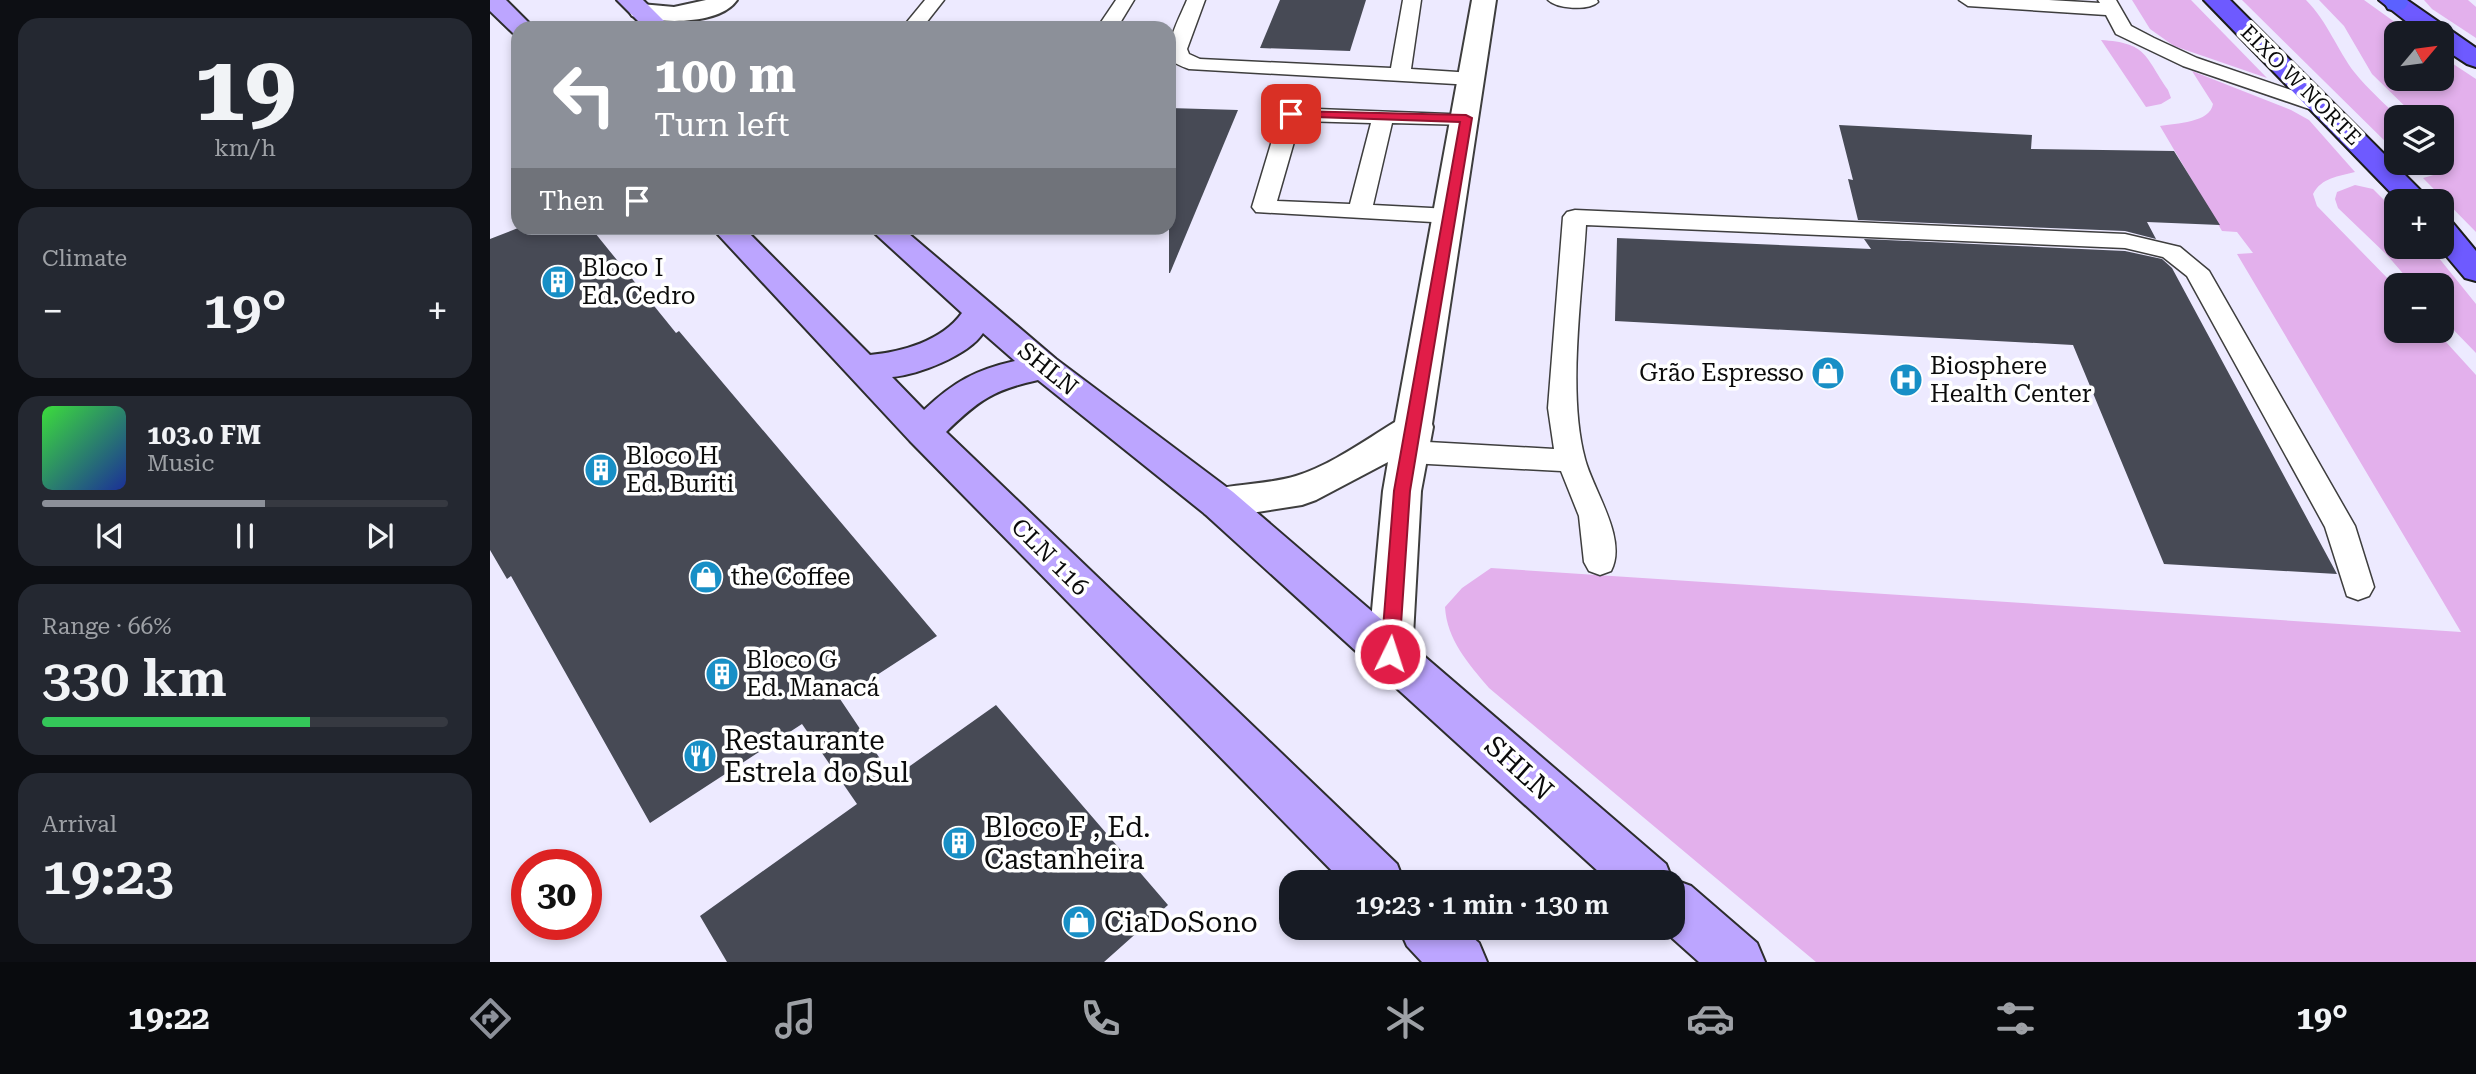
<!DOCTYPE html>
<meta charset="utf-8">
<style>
:root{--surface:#171b24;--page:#242831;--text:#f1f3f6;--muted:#9ea1a6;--line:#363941;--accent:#8c9099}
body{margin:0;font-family:"Roboto Serif",serif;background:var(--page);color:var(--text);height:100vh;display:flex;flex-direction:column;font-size:26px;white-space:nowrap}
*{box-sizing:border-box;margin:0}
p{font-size:23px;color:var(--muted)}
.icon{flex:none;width:38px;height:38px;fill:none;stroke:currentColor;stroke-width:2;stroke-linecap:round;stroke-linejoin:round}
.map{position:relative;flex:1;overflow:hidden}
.panel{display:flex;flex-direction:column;gap:18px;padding:18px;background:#0d0f14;width:490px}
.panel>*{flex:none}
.banner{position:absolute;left:21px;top:21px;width:665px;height:214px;border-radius:21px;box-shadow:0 4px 10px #0003;background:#8c9099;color:#fff;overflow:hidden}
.needle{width:46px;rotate:61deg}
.buttons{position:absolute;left:1894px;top:21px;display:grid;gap:14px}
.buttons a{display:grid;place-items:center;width:70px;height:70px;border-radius:14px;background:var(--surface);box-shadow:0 4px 10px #0003;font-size:35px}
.speed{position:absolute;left:21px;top:849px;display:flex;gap:14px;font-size:35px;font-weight:700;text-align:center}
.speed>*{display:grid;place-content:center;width:91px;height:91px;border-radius:50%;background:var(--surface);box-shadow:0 4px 10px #0003;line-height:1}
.speed .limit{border:10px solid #d22;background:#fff;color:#111}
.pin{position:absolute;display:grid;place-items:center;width:60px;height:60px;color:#fff;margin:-30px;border-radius:14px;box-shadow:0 4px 10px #0006}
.me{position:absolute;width:77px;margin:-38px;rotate:4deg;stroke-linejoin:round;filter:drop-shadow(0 0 5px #0008)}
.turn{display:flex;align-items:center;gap:24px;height:147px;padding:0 28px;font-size:32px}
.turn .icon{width:91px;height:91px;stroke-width:2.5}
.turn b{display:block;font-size:49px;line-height:60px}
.then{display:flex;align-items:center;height:66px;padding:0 28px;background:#0003;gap:14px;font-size:26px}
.big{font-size:52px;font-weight:600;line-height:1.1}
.panel .card{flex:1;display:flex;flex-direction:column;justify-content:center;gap:10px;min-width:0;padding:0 24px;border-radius:21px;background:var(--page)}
.panel .dial{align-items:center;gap:0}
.dial b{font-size:91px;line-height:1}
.song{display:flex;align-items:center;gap:21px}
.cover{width:84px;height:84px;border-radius:10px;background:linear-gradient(135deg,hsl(120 70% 55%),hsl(230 70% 35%))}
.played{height:7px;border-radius:4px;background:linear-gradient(90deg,var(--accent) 55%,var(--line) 55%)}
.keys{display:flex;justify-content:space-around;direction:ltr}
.heat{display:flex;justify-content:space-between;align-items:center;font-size:38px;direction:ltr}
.charge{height:10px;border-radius:5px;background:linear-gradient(90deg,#34c759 66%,var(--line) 0)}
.trip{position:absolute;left:789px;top:870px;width:406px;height:70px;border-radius:21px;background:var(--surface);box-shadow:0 4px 10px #0003;font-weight:600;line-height:70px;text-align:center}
.menu{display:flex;height:112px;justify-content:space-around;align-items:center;background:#090b0e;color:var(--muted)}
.menu .icon{width:49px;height:49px}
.menu .current{color:var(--accent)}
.menu b{font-size:32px;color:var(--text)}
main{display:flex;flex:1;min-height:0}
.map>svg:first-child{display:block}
.green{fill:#e3b0ec}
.building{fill:#474a55}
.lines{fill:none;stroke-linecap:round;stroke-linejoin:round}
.service-casing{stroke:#3e3e3e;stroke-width:3}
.minor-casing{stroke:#3e3e3e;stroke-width:4}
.secondary-casing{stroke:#2d2d2d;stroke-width:4}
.primary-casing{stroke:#1c1c1c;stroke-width:4}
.trunk-casing{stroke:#1c1c1c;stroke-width:4}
.service{fill:#fff;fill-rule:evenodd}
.minor{fill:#fff;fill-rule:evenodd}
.secondary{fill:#bca5ff;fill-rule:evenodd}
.primary{fill:#6e5aff;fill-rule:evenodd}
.trunk{fill:#5b61ff;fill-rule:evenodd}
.route{fill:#e11d48;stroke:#92132f;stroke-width:2}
.labels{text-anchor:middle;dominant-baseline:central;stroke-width:7;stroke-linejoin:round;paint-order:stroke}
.far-street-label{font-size:21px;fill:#0b0b0b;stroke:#fff}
.poi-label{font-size:24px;fill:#0b0b0b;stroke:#fff;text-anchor:start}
.street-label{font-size:24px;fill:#0b0b0b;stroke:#fff}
.near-poi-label{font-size:28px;fill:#0b0b0b;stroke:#fff;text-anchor:start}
.near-street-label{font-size:28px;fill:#0b0b0b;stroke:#fff}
</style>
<main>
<section class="panel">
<div class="card dial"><b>19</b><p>km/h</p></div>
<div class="card"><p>Climate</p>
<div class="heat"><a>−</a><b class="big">19°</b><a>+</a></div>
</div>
<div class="card">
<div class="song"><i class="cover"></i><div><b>103.0 FM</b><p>Music</p></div></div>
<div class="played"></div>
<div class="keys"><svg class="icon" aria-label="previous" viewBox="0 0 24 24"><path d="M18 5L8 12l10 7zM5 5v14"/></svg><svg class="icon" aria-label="pause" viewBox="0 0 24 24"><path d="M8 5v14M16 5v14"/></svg><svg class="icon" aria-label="next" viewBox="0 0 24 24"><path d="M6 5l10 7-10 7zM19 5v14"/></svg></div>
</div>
<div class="card"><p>Range · 66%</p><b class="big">330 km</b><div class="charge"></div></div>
<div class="card"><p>Arrival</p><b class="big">19:23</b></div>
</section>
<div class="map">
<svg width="1986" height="962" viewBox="0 0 1986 962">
<rect width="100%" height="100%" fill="#edeaff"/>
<!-- green -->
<g class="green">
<polygon points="1642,0 1701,0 1777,78 1684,46 1660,29"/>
<path d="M1752,0H1816C1838,22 1847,50 1865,73C1878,89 1894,103 1908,117L1906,152Z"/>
<polygon points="1829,0 1874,0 1920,33 1906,33 1906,79 1951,79 1951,56 1986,79 1986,232 1933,178 1954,172 1958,166 1959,159 1951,146 1951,117 1926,117 1882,74 1854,26"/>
<polygon points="1934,0 1978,0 1986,7 1986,38 1942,9"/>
<path d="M1611,40C1657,43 1654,55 1678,90L1681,98L1671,104L1656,107Z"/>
<path d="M1702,71L1801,110L1819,120L1865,172C1849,176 1831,178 1823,194L1827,206L1906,287V331H1946L1986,375V962H1326L999,688C978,663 957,640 955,607L972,588L1001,568L1971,632L1747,254L1763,253L1747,232L1732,231L1670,126C1686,123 1720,123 1723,104Z"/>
<polygon points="1865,185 1883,189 1906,212 1906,247 1940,247 1986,304 1986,353 1951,317 1951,285 1923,285 1897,255 1848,208 1845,199 1847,192"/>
</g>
<!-- building -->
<g class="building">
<polygon points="790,0 876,0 860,51 770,48"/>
<polygon points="679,108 748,110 680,273 679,273"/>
<polygon points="1349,125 1542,135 1541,149 1684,151 1730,225 1657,222 1666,239 1635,231 1368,220 1358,179 1363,180"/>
<polygon points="28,228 101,228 186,333 189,331 447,636 350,699 403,778 506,705 678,905 614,962 237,962 210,916 367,804 312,724 160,823 21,576 17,579 0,550 0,239"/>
<polygon points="1127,238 1381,249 1374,239 1635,251 1672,259 1682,268 1847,574 1674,564 1583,345 1125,321"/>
</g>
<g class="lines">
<defs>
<g id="service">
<polygon points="435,0 454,0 432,28 412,28"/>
<polygon points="626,0 644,0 627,28 607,28"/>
<path d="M697,0H715L697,49L699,54L710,59L901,68L913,0H931L921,69L983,73L990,75L993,79L990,83L983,85L699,69C694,67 687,65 683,61C671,50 692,13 697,0Z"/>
<path d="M1058,0H1107L1108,2C1099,11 1067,9 1058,0Z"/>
<polygon points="1469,0 1559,0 1610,3 1608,0 1626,0 1641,26 1664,38 1707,58 1839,103 1842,107 1839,111 1825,111 1693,66 1626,34 1616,15 1478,6"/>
<path d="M801,108L984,115L988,119L984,123L977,125L902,123L883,205L960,209L968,211L972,216L968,221L960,223L766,212L762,207L790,114L794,110ZM810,121L881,123L860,204L787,201Z"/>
<path d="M1085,210L1635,234L1690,247L1719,271L1865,526L1884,587L1879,596L1868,600L1857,596L1835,527L1697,276L1673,257L1635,248L1096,225C1092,296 1077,392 1095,459C1103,490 1138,539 1121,571L1110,575L1099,571L1094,562L1089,516L1071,471L920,463L910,460L905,452L910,444L920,441L1064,449L1058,408L1073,217L1077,212Z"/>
</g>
<g id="minor">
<path d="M216,0H247C229,26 169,23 142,16L139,11L142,6L151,4L184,7Z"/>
<path d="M982,0H1006L942,424L943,427L931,491L922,654L915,667L900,673L885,667L878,654L893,491L898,462L826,500L812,505L729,518L715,514L709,503L715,492C744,483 777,485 806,476C841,465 874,441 905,422Z"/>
</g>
<g id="secondary">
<polygon points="0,0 16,0 44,28 28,28 28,34 23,33 0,11"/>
<polygon points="127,0 153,0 181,28 155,28"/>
<path d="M222,228H254L380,355C412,352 452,341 472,313L379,228H412L566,359L743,492L1176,864L1182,879L1201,886L1267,943L1275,962H1209L1171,928H1183V882H1120L715,514L548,380C503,390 489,400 456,432L907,864L914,882H853L420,441ZM493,333L525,361C485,370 464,382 434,410L402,377C428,375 479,355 493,333Z"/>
<polygon points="909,928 972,928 989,943 997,962 932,962 917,946"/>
</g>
<g id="primary">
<polygon points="1714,0 1740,0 1941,201 1909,201"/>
<polygon points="1889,0 1917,0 1986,48 1986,67 1977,64 1951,47 1951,33 1931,33"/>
<polygon points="1951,220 1962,222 1986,251 1986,281 1975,278 1949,247"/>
</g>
<polygon id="trunk" points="1893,0 1917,0 1918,4 1914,9 1906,11 1898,9"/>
</defs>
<!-- service casing -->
<use href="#service" class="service-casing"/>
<!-- minor casing -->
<use href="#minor" class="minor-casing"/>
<!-- secondary casing -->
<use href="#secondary" class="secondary-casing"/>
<!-- primary casing -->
<use href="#primary" class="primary-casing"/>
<!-- trunk casing -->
<use href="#trunk" class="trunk-casing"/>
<!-- service -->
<use href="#service" class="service"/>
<!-- minor -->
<use href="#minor" class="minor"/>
<!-- secondary -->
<use href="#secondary" class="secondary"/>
<!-- primary -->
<use href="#primary" class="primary"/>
<!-- trunk -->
<use href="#trunk" class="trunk"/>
</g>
<!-- route -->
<polygon class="route" points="801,111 976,115 982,118 920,491 909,654 907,659 900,661 894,659 891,654 904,491 970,122 797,116 797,112"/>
<!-- icons -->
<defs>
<symbol id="building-disc" viewBox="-11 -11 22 22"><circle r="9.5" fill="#188fc6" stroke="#fff"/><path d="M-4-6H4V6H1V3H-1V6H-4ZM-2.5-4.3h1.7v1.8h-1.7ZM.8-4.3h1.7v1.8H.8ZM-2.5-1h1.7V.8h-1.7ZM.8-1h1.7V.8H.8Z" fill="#fff"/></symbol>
<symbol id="shop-disc" viewBox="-11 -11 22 22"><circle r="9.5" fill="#188fc6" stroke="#fff"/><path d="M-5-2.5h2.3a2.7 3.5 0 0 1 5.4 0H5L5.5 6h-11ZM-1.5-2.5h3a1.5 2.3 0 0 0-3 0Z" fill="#fff"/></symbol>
<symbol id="hospital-disc" viewBox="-11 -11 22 22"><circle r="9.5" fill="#188fc6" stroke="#fff"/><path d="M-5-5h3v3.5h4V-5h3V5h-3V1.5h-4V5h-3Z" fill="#fff"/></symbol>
<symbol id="restaurant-disc" viewBox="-11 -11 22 22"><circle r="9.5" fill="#188fc6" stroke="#fff"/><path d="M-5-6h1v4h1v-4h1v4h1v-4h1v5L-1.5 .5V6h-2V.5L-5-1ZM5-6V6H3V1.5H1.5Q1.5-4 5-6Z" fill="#fff"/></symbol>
</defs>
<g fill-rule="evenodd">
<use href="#building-disc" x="49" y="263" width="38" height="38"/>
<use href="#shop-disc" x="1319" y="354" width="38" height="38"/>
<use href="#hospital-disc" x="1397" y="361" width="38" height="38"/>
<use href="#building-disc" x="92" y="451" width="38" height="38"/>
<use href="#shop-disc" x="197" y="558" width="38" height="38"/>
<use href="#building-disc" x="213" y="655" width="38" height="38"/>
<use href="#restaurant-disc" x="191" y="737" width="38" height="38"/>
<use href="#building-disc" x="450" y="824" width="38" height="38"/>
<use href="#shop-disc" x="570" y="903" width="38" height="38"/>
</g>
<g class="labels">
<!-- far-street labels -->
<g class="far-street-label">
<text transform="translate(1811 85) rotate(45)">EIXO W NORTE</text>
</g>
<!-- poi labels -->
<g class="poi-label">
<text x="92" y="268">Bloco I<tspan x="92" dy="28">Ed. Cedro</tspan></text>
<text x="1440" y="366">Biosphere<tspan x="1440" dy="28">Health Center</tspan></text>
<text x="1314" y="373" text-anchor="end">Grão Espresso</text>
<text x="136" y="456">Bloco H<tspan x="136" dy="28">Ed. Buriti</tspan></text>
<text x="241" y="577">the Coffee</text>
<text x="256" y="660">Bloco G<tspan x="256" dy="28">Ed. Manacá</tspan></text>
</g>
<!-- street labels -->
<g class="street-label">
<text transform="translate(558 369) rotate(39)">SHLN</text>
<text transform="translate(560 557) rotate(45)">CLN 116</text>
</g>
<!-- near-poi labels -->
<g class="near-poi-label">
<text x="234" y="740">Restaurante<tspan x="234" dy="32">Estrela do Sul</tspan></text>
<text x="494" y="827">Bloco F , Ed.<tspan x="494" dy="32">Castanheira</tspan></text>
<text x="614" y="922">CiaDoSono</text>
</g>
<!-- near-street labels -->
<g class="near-street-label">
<text transform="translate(1029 768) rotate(42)">SHLN</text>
</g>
</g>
</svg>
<div class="buttons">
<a><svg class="needle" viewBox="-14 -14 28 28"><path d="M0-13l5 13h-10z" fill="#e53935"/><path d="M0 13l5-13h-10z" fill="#9ea1a6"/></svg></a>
<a><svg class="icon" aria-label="layers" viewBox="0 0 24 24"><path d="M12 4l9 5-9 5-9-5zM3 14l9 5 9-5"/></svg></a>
<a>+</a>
<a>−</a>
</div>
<div class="speed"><div class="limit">30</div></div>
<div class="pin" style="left:801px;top:114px;background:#d93025"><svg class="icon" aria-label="arrive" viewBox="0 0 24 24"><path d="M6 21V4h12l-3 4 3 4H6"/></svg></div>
<svg class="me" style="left:900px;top:654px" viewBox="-20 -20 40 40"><circle r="17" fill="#e11d48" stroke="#fff" stroke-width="3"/><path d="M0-11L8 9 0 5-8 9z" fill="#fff"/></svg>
<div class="trip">19:23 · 1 min · 130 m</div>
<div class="banner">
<div class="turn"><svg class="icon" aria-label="left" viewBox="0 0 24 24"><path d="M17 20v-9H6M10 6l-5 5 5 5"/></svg><div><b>100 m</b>Turn left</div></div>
<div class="then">Then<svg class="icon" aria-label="arrive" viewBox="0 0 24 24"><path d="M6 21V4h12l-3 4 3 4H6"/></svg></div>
</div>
</div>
</main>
<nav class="menu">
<b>19:22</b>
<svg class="icon current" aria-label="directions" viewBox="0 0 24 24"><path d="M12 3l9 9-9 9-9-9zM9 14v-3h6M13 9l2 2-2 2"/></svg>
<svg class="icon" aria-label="music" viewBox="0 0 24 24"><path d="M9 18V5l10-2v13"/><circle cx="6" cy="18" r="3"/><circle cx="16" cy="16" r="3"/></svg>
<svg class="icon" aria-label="phone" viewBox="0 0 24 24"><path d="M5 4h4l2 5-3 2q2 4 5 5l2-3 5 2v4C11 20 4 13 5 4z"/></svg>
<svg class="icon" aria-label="climate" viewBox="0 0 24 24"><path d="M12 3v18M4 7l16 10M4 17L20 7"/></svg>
<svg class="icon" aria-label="car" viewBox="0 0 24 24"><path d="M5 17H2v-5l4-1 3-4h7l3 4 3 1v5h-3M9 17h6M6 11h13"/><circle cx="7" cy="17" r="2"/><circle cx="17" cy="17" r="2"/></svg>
<svg class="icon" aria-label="filters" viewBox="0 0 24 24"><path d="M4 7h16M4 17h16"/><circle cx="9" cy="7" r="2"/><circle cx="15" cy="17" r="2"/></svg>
<b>19°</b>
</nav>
